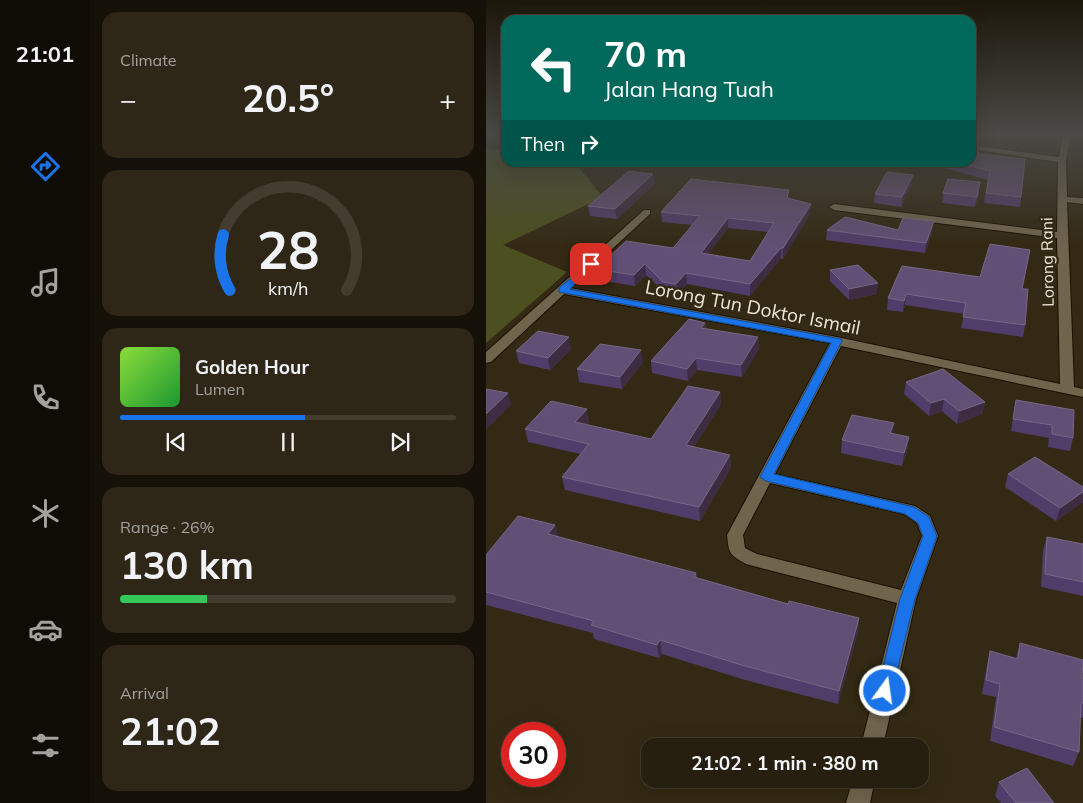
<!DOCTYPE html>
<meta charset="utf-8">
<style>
:root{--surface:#261f0f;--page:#2e2718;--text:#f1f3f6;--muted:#a4a29e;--line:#423d2f;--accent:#1a73e8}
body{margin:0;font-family:Mulish,sans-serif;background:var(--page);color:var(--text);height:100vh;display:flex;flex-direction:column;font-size:19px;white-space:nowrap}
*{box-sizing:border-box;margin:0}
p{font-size:16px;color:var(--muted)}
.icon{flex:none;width:28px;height:28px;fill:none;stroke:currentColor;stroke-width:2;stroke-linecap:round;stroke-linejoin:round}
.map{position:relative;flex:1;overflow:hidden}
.panel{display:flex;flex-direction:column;gap:12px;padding:12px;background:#151108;width:396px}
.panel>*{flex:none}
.top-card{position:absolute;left:15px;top:15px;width:475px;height:152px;border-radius:15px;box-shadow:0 5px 20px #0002,0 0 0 1px var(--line);background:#00695c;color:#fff;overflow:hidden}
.speed{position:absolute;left:15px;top:722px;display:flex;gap:10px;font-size:25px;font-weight:700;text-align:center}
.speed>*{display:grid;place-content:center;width:65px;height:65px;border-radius:50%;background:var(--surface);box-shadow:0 5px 20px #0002,0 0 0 1px var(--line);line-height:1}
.speed .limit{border:8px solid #d22;background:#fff;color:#111}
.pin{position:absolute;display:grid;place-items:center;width:42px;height:42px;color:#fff;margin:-21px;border-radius:10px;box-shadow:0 2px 8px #0006}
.me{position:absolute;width:55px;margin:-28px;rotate:14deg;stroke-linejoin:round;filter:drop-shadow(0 0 4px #0008)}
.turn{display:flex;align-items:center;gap:18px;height:105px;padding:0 20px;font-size:22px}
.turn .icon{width:65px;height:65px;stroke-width:2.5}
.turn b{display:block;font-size:35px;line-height:42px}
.then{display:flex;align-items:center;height:48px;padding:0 20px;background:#0003;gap:10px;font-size:19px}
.big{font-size:38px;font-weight:700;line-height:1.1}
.panel .widget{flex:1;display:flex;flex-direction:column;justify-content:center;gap:8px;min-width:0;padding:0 18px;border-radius:15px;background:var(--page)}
.panel .dial{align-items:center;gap:0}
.dial svg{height:130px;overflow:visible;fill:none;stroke:var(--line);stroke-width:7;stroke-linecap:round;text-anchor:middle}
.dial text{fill:var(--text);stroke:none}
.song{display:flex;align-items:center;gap:15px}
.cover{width:60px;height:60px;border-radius:8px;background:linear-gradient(135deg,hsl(90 70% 55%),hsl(130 70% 35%))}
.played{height:5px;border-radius:2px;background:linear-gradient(90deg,var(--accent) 55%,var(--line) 55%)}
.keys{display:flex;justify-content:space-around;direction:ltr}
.heat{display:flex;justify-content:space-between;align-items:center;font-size:28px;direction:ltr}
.charge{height:8px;border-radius:4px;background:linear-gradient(90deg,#34c759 26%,var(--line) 0)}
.trip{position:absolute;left:155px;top:738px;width:288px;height:50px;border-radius:15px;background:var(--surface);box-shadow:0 5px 20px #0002,0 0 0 1px var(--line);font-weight:700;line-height:50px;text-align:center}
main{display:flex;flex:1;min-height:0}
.menu{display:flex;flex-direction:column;width:90px;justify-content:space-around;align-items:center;background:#0f0c06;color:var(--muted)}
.menu .icon{width:35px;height:35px}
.menu .selected{color:var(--accent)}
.menu b{font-size:22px;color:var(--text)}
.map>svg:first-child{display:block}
.green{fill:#4c4f1f}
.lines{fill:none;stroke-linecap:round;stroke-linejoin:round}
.minor-casing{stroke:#1b1100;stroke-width:2}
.minor{fill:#70644d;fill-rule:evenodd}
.wall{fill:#513d69;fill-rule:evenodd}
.shaded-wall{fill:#3e2d42}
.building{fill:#624f75;stroke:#776785;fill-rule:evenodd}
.route{fill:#1a73e8;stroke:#114b97}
.labels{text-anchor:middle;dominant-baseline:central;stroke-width:5;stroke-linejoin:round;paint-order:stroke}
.far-street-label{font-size:16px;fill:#ede7da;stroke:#332914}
.street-label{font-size:19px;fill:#ede7da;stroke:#332914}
</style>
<main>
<nav class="menu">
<b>21:01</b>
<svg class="icon selected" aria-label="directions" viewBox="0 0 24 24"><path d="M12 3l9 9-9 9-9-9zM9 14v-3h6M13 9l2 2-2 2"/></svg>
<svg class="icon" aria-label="music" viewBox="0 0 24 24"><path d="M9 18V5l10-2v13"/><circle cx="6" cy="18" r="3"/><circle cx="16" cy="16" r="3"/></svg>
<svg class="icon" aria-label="phone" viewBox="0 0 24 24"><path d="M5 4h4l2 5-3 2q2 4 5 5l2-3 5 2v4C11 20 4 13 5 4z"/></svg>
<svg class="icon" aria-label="climate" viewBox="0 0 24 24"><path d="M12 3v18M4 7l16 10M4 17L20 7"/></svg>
<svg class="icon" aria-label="car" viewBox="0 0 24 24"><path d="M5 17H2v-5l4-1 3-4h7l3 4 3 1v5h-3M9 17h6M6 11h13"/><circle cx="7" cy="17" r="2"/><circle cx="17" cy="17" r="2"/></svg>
<svg class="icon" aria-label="filters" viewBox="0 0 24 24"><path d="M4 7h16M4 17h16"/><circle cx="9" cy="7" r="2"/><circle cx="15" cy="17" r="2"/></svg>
</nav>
<section class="panel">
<div class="widget"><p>Climate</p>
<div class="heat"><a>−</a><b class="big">20.5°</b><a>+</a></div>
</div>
<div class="widget dial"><svg viewBox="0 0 100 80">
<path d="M14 69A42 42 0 1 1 86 69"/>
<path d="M14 69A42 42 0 0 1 10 35" stroke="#1a73e8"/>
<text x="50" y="56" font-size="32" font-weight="700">28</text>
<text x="50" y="72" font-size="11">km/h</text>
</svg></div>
<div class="widget">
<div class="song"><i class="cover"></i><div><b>Golden Hour</b><p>Lumen</p></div></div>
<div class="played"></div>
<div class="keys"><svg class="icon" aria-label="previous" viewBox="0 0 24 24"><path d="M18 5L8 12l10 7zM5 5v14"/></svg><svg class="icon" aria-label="pause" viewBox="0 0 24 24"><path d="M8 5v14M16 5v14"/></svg><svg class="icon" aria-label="next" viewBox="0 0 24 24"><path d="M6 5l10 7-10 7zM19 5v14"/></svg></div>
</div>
<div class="widget"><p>Range · 26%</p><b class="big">130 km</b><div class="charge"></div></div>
<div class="widget"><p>Arrival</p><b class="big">21:02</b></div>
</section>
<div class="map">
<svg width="597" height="803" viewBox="0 0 597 803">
<rect width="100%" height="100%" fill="#332914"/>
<!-- green -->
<polygon class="green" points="0,148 20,150 20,162 89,163 117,197 17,245 81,272 0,343"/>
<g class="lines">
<defs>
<g id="minor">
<path d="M577,134H585L580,160L581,197L597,198V204L581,202L588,387L597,389V397L355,346L289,474L429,506L444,516L452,536L430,599L397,746H375L411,603L260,564C243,554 243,554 241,535L344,343L78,294L5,362L0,363V352L158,210H164V214L84,288L351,337L574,384L571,238L348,210L343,207L348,204L571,232L572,162L485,149V145L573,157ZM284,483L418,514L431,523L436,536L415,590L271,554L259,548L257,535Z"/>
<polygon points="367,779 389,779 384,803 360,803"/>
</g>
</defs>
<!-- minor casing -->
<use href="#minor" class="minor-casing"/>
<!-- minor -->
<use href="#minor" class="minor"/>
</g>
<!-- wall -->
<g class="wall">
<polygon points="492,154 535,197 534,207 498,203 502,180 436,162 485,162"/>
<polygon points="167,174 168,184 131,219 104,216 102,206"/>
<polygon points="426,184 415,207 388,203 389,194"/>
<polygon points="493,192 489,207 456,203 457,193"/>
<path d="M303,198L324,214L297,259L295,258L264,296L201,284L191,295L179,293L160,275L149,286L112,280L110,269L187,248L206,225L176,222L175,212ZM242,228L282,232L264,261L222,254Z"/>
<polygon points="341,230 412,230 446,232 439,253 340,240"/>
<polygon points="416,266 536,289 539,325 537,337 475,328 478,314 419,305 417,312 401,310 402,298"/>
<polygon points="344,270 391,294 363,300 344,281"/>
<polygon points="219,323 220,329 272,337 273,349 256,377 211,370 202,381 166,373 165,361"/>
<polygon points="85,349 64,370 33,363 30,351"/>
<polygon points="157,362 136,389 93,382 91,369"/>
<polygon points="420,382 499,402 496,414 471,424 456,411 443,416 418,394"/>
<polygon points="234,392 235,404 208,447 244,455 245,468 214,521 79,490 76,477 94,454 42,442 39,429 103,422 100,425 165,439"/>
<polygon points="530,400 587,438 584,451 562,447 563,438 525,431"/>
<polygon points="423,437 421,450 416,466 355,453 356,440"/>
<polygon points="522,474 597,487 597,502 570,521 519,487"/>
<polygon points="69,525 72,537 210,573 211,578 302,604 373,618 372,632 352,704 259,680 176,654 173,658 108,639 107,633 0,605 0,555"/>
<polygon points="561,537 597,544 597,596 555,587 557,550"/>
<polygon points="534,643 597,678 597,718 594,717 593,752 587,766 504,741 510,697 496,694 501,665 504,651 530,658"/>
<polygon points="513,782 568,803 515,803 509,796"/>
</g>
<!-- shaded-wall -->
<g class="shaded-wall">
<polygon points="167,174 168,184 131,219 129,209"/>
<polygon points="427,175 426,184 415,207 416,197"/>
<polygon points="494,182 493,192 489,207"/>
<polygon points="325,204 324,214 297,259 297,248"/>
<polygon points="242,218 242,228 215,263 215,253"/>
<polygon points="448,221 446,232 439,253 440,243"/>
<polygon points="295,248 295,258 264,296 264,284"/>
<polygon points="159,264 160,275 149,286 148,275"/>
<polygon points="200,273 201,284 191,295 190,284"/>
<polygon points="392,283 391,294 363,300 363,289"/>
<polygon points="420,294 419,305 417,312 418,301"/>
<polygon points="219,323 220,334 215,328"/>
<polygon points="83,337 85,349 64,370 62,358"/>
<polygon points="272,337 273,349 256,377 255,365"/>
<polygon points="155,350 157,362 136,389 134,377"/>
<polygon points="210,358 211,370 202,381 201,369"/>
<polygon points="234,392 235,404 201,458 200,445"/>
<polygon points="22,393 25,405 0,430 0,414"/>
<polygon points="458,399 456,411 443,416 445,403"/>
<polygon points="499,402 496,414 471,424 473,411"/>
<polygon points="101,409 103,422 91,435 89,422"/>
<polygon points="408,423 407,436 404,433"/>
<polygon points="423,437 421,450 416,466 418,453"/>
<polygon points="244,455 245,468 214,521 213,507"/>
<polygon points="597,492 597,502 570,521 574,508"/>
<polygon points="69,525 72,538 62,534"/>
<polygon points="373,618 372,632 352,704 353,691"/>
<polygon points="174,640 176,654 173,658 171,645"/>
</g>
<!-- building -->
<g class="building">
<polygon points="485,151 492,152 492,154 539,159 535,197 500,193 504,171 471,162 485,162"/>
<polygon points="143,171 167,174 129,209 102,206"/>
<polygon points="401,172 427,175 416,197 389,194"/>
<path d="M205,179L303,190L301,198L325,204L297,248H295L264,284L200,273L190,284L177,282L159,264L148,275L110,269L140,241L187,248L214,216L175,212ZM242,218L288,223L264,261L215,253Z"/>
<polygon points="462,179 494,182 491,197 457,193"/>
<polygon points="359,217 412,230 417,218 448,221 440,243 341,230"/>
<polygon points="504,244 544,250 536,289 542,289 539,325 477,317 480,303 420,294 418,301 402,298 416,266 494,277"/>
<polygon points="372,265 392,283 363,289 344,270"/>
<polygon points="203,319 219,323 215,328 272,337 255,365 210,358 201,369 165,361"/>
<polygon points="52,331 83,337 62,358 30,351"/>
<polygon points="114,344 155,350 134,377 91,369"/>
<polygon points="457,369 499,402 473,411 458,399 445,403 420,382"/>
<polygon points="202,386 234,392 200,445 244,455 213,507 76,477 103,444 39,429 65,401 101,409 89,422 165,439"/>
<polygon points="0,389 22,393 0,414"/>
<polygon points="530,400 588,410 587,438 566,434 566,425 527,419"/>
<polygon points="366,415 408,423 404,433 423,437 418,453 356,440"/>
<polygon points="549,457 597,487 597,492 574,508 522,474"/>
<polygon points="32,516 69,525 62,534 210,573 208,577 302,604 303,601 373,618 353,691 259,666 174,640 171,645 105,625 108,621 0,592 0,555"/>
<polygon points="561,537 597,544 597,582 559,574"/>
<polygon points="534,643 597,660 596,678 597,678 597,703 595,703 593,752 508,727 514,684 500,680 504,651 532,659"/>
<polygon points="541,768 568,803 530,803 513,782"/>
</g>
<!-- sky -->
<linearGradient id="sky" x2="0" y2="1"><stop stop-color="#1c170b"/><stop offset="0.54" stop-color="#4a4945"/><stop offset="1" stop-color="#4a4945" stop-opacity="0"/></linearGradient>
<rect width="597" height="247" fill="url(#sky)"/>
<!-- route -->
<polygon class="route" points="105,261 109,264 108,266 84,289 355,339 356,341 288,474 428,507 443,517 451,536 429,599 405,696 399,698 393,696 391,691 414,599 437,536 432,523 419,514 280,481 274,477 345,343 73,292 73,288"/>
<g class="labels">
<!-- far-street labels -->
<g class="far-street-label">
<text transform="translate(561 262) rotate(-91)">Lorong Rani</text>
</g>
<!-- street labels -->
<g class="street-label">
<text transform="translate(267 307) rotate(11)">Lorong Tun Doktor Ismail</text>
</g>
</g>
</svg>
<div class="speed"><div class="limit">30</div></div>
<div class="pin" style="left:105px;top:264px;background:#d93025"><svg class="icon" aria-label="arrive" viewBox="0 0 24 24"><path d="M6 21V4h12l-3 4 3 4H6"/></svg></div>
<svg class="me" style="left:399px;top:691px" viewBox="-20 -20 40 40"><circle r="17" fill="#1a73e8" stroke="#fff" stroke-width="3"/><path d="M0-11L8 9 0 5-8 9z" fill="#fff"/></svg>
<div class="trip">21:02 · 1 min · 380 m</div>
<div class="top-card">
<div class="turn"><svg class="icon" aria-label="left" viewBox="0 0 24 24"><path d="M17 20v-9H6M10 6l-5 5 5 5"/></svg><div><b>70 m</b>Jalan Hang Tuah</div></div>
<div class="then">Then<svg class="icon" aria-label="right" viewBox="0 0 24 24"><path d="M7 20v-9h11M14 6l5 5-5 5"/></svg></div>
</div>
</div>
</main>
